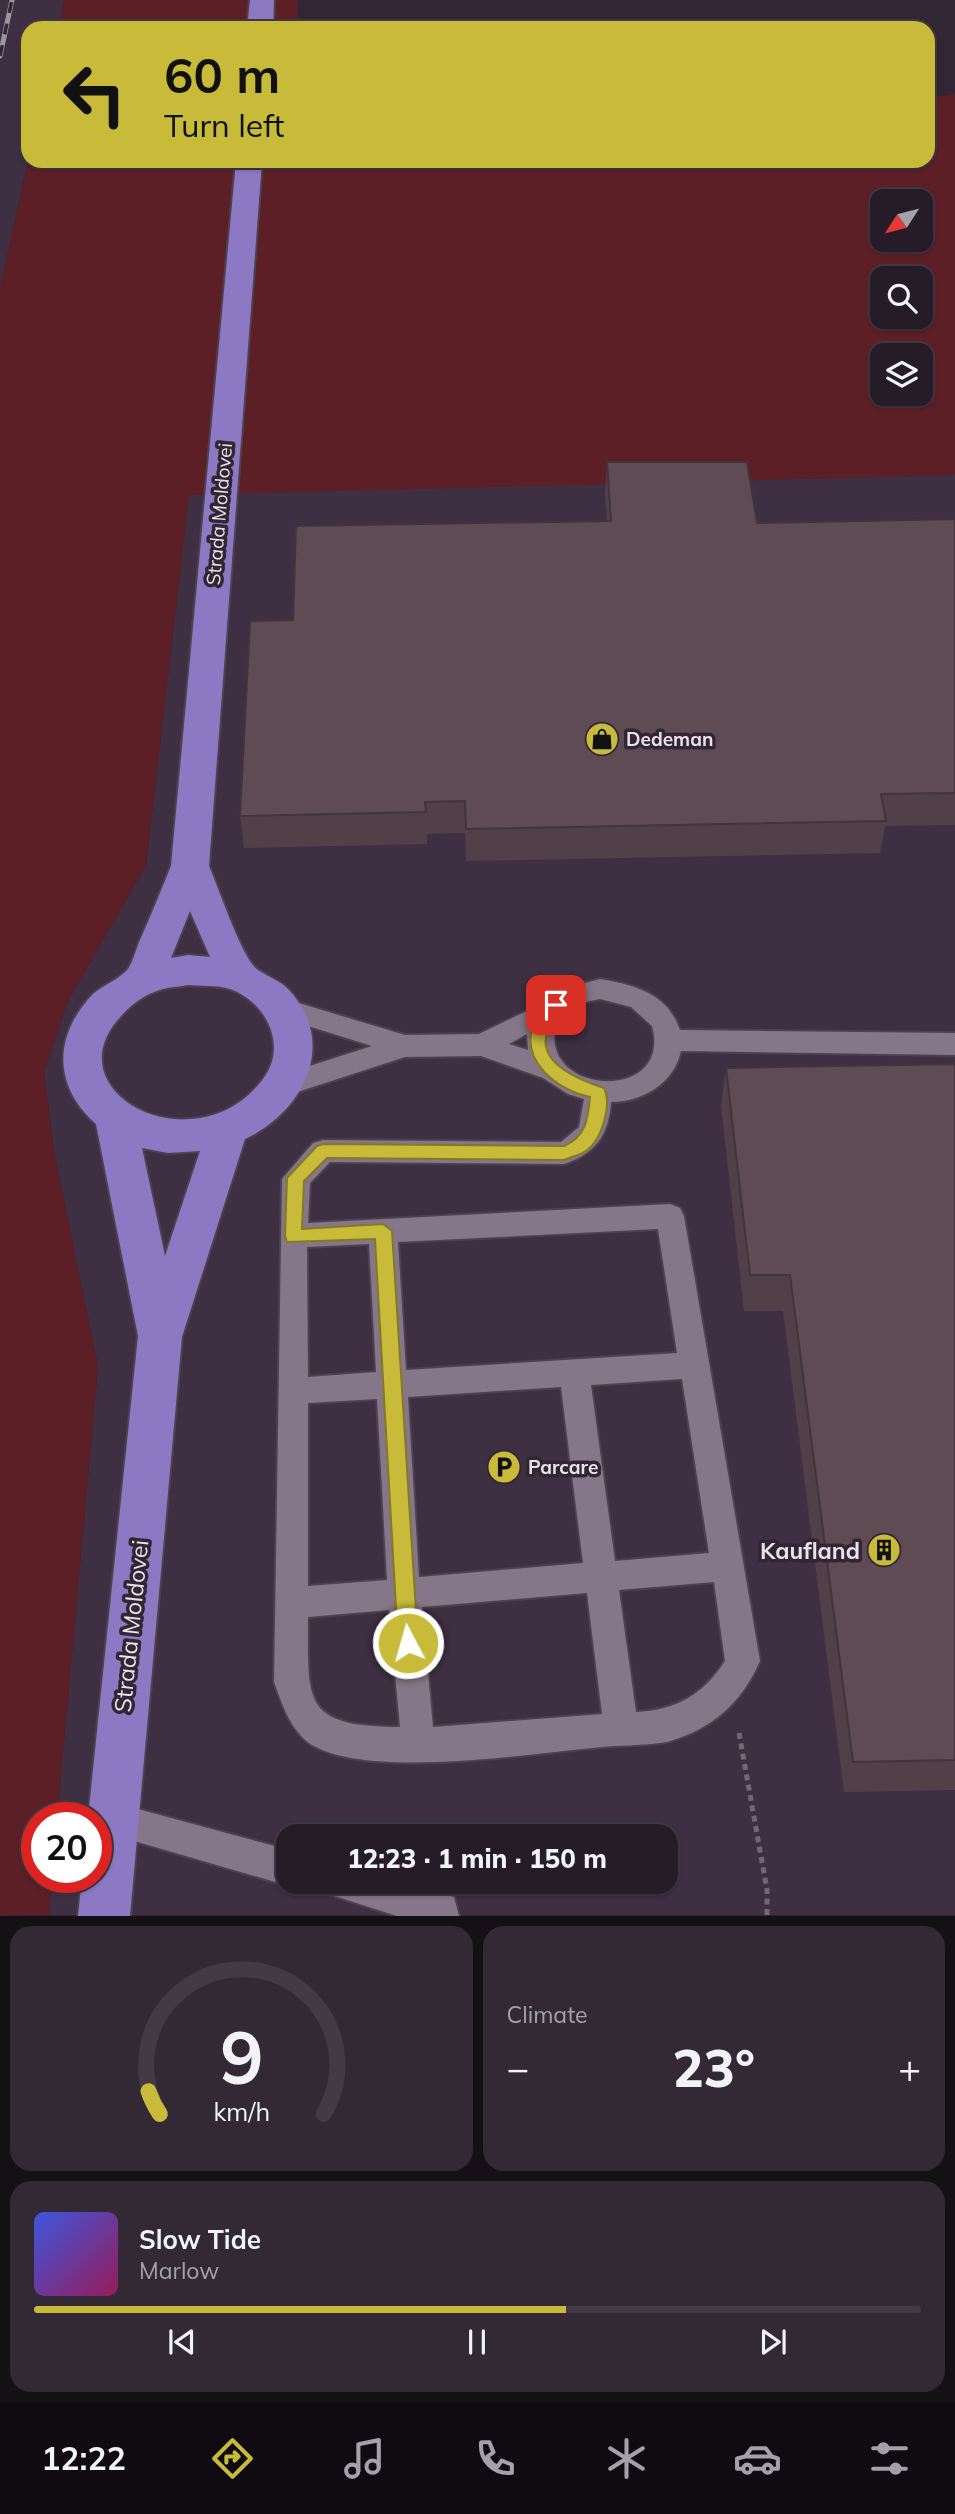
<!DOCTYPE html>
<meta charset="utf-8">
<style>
:root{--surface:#261c28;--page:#322934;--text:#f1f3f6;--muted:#a4a1a8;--line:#423a45;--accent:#c9bb3a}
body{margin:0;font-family:Mulish,sans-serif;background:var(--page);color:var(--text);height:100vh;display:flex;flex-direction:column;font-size:26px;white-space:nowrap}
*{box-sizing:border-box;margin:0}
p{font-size:23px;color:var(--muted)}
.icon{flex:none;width:38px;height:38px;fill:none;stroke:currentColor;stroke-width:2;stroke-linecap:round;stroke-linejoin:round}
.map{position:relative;height:1916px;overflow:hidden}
.details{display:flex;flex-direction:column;gap:10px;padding:10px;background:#150f16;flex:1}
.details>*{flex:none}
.top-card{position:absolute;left:21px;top:21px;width:914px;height:147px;border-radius:21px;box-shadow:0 2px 5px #0004,0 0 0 2px var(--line);background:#c9bb3a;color:#111;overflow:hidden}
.needle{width:46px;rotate:234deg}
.tools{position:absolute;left:870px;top:189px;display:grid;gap:14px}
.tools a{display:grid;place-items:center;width:63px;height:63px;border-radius:14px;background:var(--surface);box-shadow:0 2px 5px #0004,0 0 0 2px var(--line);font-size:35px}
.speed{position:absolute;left:21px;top:1802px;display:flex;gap:14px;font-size:35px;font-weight:700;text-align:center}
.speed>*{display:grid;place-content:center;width:91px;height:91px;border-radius:50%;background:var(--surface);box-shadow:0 2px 5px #0004,0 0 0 2px var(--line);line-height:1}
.speed .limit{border:10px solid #d22;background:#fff;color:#111}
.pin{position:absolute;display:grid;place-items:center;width:60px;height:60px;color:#fff;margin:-30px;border-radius:14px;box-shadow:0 4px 10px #0006}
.me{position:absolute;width:77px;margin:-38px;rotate:354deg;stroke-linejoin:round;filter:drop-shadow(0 0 5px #0008)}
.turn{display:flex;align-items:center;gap:24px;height:147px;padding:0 28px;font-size:32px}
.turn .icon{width:91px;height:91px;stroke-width:2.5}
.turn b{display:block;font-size:49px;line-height:60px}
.big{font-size:52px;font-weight:800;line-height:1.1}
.details .tile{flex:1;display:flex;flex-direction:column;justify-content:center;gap:10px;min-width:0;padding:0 24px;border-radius:21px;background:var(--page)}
.details .dial{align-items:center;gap:0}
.dial svg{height:182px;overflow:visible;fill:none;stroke:var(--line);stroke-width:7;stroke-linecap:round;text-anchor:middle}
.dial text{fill:var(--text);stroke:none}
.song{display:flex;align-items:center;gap:21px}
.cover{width:84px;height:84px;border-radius:10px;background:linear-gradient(135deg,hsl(230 70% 55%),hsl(330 70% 35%))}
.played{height:7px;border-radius:4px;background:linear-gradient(90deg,var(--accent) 60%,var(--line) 60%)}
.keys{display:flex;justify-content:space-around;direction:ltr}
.heat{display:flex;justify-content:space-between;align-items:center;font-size:38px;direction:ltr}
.details .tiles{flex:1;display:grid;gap:10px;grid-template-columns:1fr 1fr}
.tile:last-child{grid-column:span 2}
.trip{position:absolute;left:276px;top:1824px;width:402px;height:70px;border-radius:21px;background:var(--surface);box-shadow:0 2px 5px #0004,0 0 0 2px var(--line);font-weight:800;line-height:70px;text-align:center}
.menu{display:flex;height:112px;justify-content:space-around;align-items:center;background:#0f0b10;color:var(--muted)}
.menu .icon{width:49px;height:49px}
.menu .current{color:var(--accent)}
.menu b{font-size:32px;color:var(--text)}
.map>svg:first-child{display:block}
.built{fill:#3e2f42;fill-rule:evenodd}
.green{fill:#5c1f26;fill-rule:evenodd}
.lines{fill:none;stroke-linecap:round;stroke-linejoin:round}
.service-casing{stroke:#4c424e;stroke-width:4}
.primary-casing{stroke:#4c424e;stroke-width:4}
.path{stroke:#726775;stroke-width:5;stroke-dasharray:6 4.5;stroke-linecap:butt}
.service{fill:#857789;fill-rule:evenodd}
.primary{fill:#8d79c3;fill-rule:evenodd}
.rail-casing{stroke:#9e94a0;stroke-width:5}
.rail{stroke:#322635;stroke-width:3.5;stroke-dasharray:11;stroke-linecap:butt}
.wall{fill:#524048}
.building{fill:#5f4b54;stroke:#42343b;stroke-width:2}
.route{fill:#c9bb3a;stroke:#837a26;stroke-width:2}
.labels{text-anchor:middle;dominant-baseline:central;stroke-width:7;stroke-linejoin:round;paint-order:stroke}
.street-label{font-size:19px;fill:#eae2ec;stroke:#322635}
.poi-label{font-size:19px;font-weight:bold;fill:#eae2ec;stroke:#322635;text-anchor:start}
.near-poi-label{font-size:23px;font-weight:bold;fill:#eae2ec;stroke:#322635;text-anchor:end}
.near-street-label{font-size:23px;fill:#eae2ec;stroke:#322635}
</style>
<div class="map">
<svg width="955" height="1916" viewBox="0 0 955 1916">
<rect width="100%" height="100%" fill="#322635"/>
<!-- built -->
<g class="built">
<polygon points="0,0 64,0 58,28 28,28 28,161 0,289"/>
<path d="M955,475V1915H49L52,1878H96V1818H57L98,1366L54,1152L44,1071L68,1001L146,865L189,494ZM289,1836H667V1881H289Z"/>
</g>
<!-- green -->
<g class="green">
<polygon points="64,0 298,0 297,28 58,28"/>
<path d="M955,94V475L189,495L146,865L68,1001L44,1071L54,1152L98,1366L57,1818H37V1878H52L49,1915L0,1916V289L28,161H928V98ZM882,201H920V240H882ZM882,278H920V317H882ZM882,355H920V394H882Z"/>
</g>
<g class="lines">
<defs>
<g id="service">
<path d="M600,979C635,985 667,993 680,1030L955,1033V1055L681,1051C674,1083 643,1102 611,1102C609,1135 595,1154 564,1164L330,1162L310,1183L308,1223L670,1204L680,1208L684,1216L760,1661C741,1704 712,1729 667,1742C643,1746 617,1745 593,1748C525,1754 370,1779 312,1745C291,1732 282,1704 274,1682L282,1179L313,1143L323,1140L561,1142L579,1127L584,1099L568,1094L543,1078L481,1056L405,1057L282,1097L272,1094L268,1086L272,1078L372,1046L273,1015L269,1008L273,1001L282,998L405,1035L479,1034L539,1005L555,991ZM600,999L631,1007L652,1026C673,1102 544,1096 555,1030C559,1007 580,1003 600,999ZM527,1034L528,1050L509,1044ZM658,1229L677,1353L406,1370L398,1242ZM369,1244L376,1372L308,1377L307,1247ZM682,1379L709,1553L615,1561L591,1385ZM561,1387L583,1563L419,1577L408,1397ZM377,1399L387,1580L308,1586V1403ZM714,1582L725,1661C703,1695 676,1710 636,1712L619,1590ZM587,1593L602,1714L433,1727L422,1607ZM389,1610L400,1727C302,1726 308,1703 308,1617Z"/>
<polygon points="112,1802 289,1850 289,1881 300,1881 289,1886 100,1831 95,1818 100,1807"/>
<polygon points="319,1881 402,1881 454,1897 459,1916 397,1916 325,1893"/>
</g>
<g id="primary">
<polygon points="250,0 274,0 273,28 247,28"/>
<path d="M236,161H262L209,866C220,892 237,943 252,964C259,974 277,978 287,988C339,1041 305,1111 245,1139L182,1337L130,1916H78L82,1878H96V1818H88L138,1336L96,1124C53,1086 53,1036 93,994C103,985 120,979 128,969C133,962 136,949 140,940C151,915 161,891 171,866ZM190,911L210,957L188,955L171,958ZM188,985C201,986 218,985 230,989C267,1002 288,1047 263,1079C245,1103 220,1117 191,1119C130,1125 69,1070 122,1015C131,1005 144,995 157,991C166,987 178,987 188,985ZM142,1148L168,1153L200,1151L165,1256Z"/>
</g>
</defs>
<!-- service casing -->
<use href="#service" class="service-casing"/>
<!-- primary casing -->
<use href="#primary" class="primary-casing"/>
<!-- path -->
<polyline class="path" points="739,1733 767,1890 767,1916"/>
<!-- service -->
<use href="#service" class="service"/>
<!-- primary -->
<use href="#primary" class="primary"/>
<defs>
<polyline id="rail" points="0,56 12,0"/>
</defs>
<!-- rail casing -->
<use href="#rail" class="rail-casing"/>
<!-- rail -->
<use href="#rail" class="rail"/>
</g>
<!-- wall -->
<g class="wall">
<polygon points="607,462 757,523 955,519 955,825 885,826 880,853 466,861 465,833 427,834 427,844 244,848 240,816 293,620 607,521 605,494"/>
<polygon points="955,1064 955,1790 844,1792 783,1311 744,1311 721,1105 726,1068"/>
</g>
<!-- building -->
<g class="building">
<polygon points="607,462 747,462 757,523 955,519 955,793 881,794 886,821 466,829 465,801 425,802 426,812 240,816 250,621 293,620 296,526 611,521"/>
<polygon points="955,1064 955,1760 853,1762 790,1275 750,1275 726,1068"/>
</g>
<!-- route -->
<path class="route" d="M556,999L564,1005C558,1015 550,1021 547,1033C537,1064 582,1081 604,1088C612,1105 602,1140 586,1151C580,1155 571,1157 564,1160L327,1158L304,1181L302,1229L383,1224L392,1231L418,1643L416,1650L408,1653L401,1650L398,1643L375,1239L287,1242L285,1236L287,1178L317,1146L323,1144L564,1146C586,1137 588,1119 590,1097C556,1090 519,1060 534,1023C539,1012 543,1003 556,999Z"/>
<!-- icons -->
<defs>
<symbol id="shop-disc" viewBox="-11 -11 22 22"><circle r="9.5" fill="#c9bb3a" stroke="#322635"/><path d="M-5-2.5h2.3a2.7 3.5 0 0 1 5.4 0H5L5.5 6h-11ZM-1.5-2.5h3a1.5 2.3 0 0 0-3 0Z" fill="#111"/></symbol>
<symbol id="parking-disc" viewBox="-11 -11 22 22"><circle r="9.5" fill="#c9bb3a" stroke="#322635"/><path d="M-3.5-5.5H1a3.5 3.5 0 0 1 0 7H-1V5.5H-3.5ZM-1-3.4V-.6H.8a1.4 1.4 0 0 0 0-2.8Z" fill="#111"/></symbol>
<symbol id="building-disc" viewBox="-11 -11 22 22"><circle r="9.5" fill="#c9bb3a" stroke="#322635"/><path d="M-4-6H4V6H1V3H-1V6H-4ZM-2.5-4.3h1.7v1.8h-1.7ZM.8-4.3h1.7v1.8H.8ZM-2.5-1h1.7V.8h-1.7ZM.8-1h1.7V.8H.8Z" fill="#111"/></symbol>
</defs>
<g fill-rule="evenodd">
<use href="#shop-disc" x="583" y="720" width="38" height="38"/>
<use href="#parking-disc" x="485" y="1448" width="38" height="38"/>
<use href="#building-disc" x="865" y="1531" width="38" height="38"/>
</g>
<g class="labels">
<!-- street labels -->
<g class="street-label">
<text transform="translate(219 514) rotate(-85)">Strada Moldovei</text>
</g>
<!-- poi labels -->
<g class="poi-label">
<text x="626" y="739">Dedeman</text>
<text x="528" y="1467">Parcare</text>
</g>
<!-- near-poi labels -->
<g class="near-poi-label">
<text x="860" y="1550">Kaufland</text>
</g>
<!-- near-street labels -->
<g class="near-street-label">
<text transform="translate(131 1626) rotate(-84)">Strada Moldovei</text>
</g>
</g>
</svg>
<div class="tools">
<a><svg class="needle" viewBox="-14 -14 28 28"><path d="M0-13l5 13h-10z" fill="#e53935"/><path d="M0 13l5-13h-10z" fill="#a4a1a8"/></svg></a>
<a><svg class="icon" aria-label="search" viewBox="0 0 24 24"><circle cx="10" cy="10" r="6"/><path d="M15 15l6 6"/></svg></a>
<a><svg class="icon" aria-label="layers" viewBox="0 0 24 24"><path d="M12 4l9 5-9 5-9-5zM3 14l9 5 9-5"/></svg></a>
</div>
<div class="speed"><div class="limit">20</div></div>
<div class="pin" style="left:556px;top:1005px;background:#d93025"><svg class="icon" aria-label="arrive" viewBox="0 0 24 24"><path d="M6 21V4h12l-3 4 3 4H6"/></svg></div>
<svg class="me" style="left:408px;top:1643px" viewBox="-20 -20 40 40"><circle r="17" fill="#c9bb3a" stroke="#fff" stroke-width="3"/><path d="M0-11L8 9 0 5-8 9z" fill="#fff"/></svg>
<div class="trip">12:23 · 1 min · 150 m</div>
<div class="top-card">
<div class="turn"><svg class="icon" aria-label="left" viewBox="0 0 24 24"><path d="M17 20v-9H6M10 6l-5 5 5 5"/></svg><div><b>60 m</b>Turn left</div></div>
</div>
</div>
<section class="details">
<div class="tiles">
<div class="tile dial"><svg viewBox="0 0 100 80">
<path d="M14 69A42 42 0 1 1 86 69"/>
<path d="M14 69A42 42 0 0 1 9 59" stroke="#c9bb3a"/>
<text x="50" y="56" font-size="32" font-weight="700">9</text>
<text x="50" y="72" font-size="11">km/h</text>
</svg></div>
<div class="tile"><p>Climate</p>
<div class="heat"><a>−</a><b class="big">23°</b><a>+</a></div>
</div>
<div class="tile">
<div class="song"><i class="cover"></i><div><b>Slow Tide</b><p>Marlow</p></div></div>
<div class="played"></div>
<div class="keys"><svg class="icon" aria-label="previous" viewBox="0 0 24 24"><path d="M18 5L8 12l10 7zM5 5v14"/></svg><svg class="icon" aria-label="pause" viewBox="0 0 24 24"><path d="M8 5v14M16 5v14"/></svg><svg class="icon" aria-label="next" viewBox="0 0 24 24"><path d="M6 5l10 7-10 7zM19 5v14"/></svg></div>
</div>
</div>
</section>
<nav class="menu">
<b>12:22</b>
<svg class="icon current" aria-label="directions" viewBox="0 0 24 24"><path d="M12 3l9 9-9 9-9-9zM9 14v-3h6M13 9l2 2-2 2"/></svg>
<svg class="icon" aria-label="music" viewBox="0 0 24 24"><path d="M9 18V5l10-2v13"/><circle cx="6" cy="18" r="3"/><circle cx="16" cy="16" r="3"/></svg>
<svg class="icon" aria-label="phone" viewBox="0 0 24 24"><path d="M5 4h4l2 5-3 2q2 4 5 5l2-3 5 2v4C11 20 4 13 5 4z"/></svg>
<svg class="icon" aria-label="climate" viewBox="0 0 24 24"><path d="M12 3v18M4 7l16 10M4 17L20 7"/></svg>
<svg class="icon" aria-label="car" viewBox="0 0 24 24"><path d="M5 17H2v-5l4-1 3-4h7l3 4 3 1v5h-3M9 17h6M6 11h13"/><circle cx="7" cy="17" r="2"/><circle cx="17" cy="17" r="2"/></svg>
<svg class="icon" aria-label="filters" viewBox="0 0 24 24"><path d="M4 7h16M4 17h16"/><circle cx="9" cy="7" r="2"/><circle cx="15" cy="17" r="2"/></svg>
</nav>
